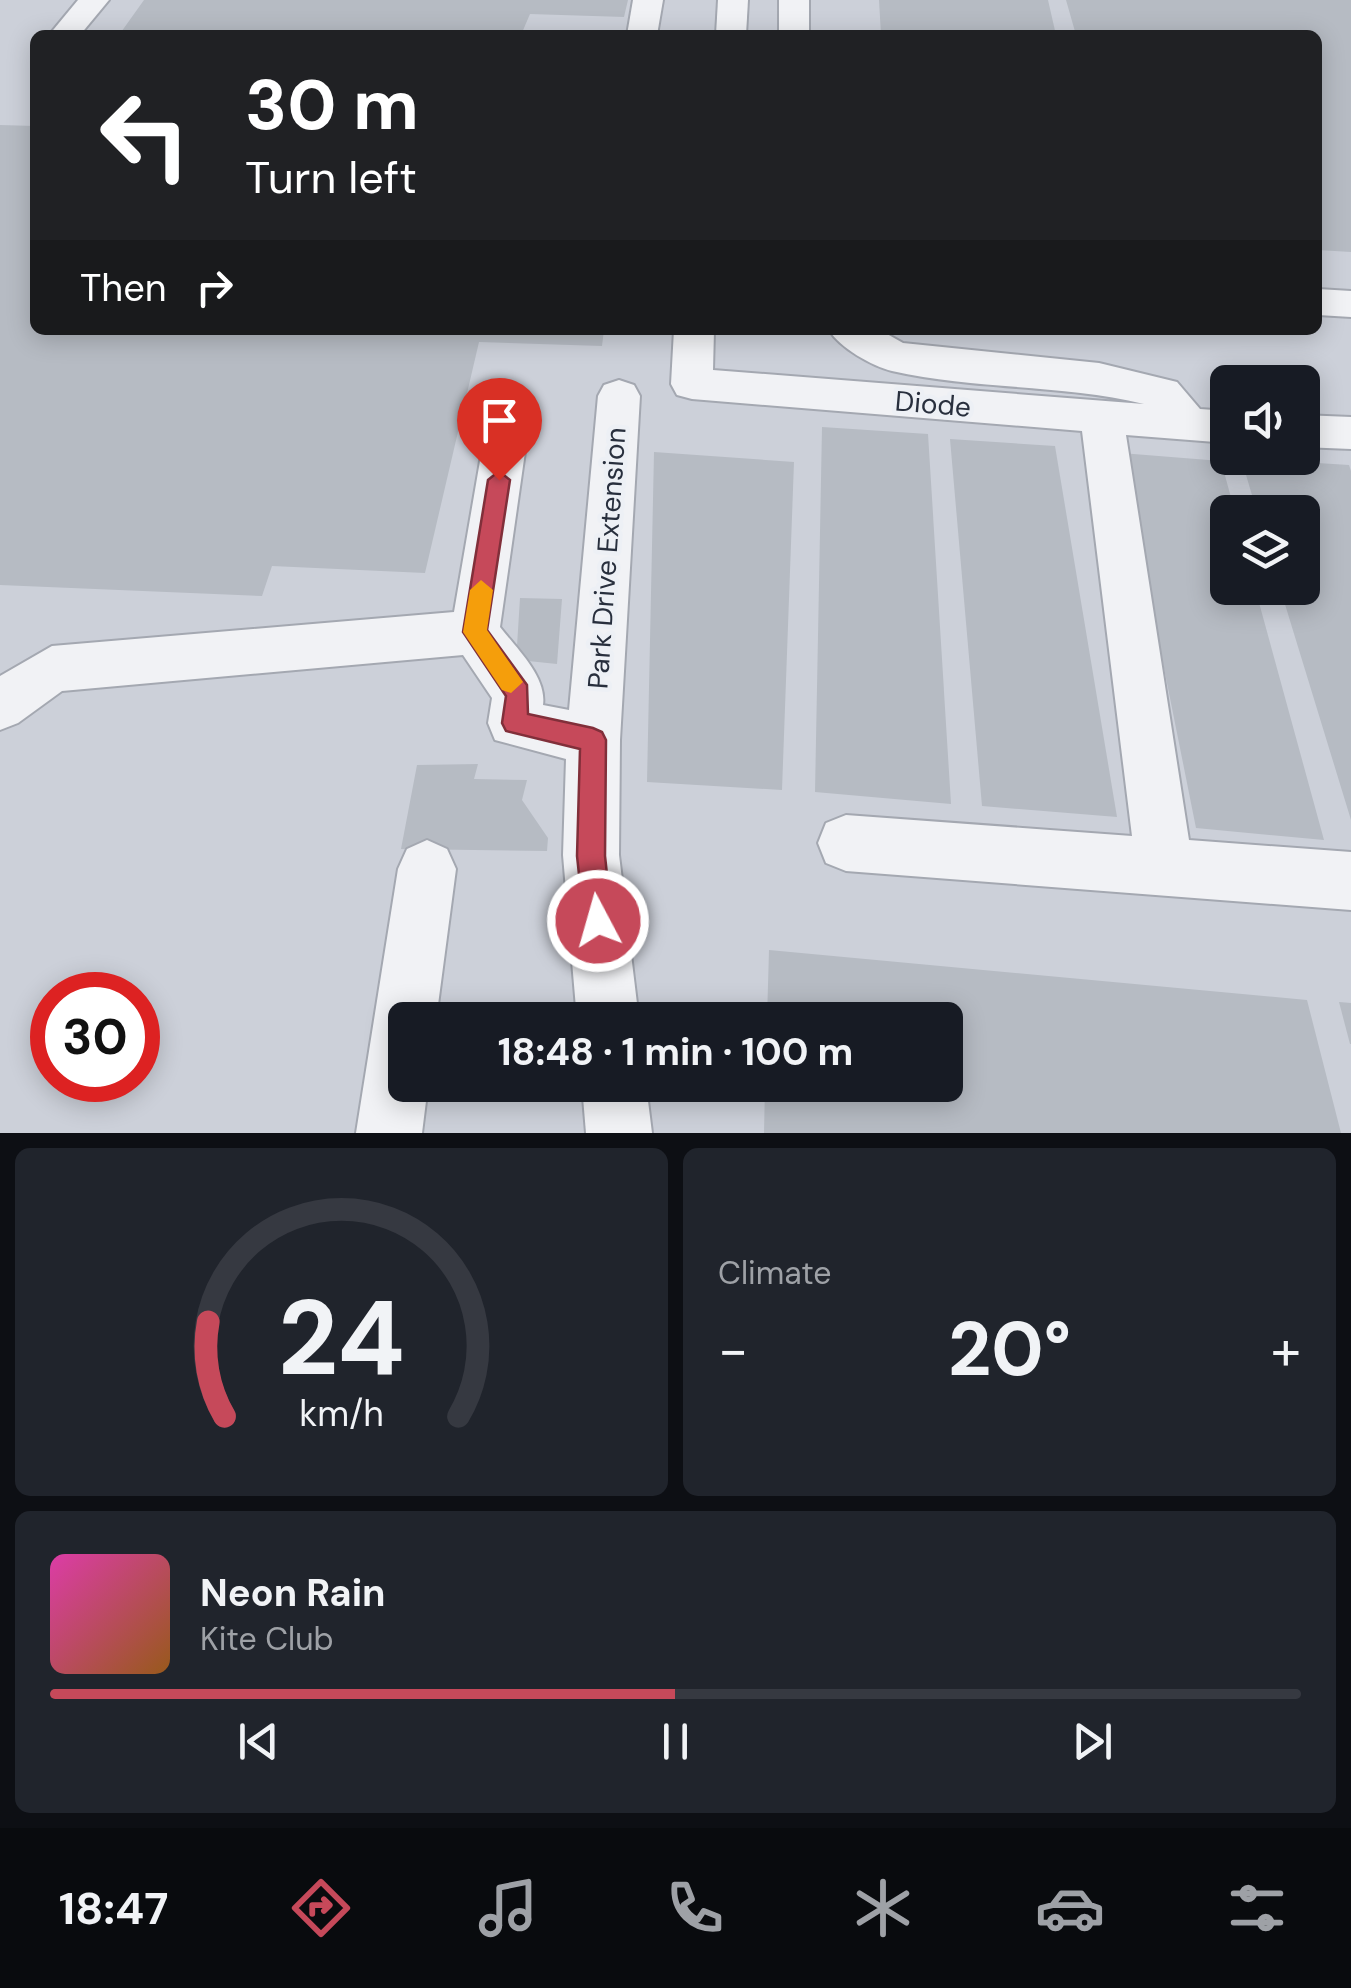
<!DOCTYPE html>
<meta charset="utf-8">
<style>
:root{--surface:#171b24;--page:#20242c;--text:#f1f3f6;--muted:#9ea1a6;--line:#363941;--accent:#c6495a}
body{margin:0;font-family:"DM Sans",sans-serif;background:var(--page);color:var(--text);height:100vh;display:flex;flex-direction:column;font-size:38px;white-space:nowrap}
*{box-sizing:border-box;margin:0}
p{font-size:32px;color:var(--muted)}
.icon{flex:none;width:55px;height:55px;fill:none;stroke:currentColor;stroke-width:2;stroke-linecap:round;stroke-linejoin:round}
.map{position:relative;height:1133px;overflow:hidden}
.side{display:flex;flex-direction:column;gap:15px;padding:15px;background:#0d0f14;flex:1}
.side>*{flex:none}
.top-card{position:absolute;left:30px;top:30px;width:1292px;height:305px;border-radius:15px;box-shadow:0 5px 25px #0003;background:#202124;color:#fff;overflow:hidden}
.fabs{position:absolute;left:1210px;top:365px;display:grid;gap:20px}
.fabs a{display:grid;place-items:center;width:110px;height:110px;border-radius:15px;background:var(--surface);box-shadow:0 5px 25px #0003;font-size:50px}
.speed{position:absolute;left:30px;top:972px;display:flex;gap:20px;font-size:50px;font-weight:700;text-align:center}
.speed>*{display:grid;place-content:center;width:130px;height:130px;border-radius:50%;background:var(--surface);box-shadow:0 5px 25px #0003;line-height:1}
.speed .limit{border:15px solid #d22;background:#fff;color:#111}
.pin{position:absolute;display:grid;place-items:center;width:85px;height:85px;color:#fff;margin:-102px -42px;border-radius:50% 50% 50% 0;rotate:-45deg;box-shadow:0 0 10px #0007}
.pin .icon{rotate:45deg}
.me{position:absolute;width:110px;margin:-55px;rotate:354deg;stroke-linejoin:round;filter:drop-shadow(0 0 8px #0008)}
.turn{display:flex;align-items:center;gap:35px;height:210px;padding:0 50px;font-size:45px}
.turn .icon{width:130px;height:130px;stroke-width:2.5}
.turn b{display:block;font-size:70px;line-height:85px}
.then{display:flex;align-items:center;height:95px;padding:0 50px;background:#0003;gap:20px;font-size:38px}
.big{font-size:75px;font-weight:700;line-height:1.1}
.side .card{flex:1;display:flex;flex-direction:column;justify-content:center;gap:15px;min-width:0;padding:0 35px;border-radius:15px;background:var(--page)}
.side .dial{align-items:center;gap:0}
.dial svg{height:260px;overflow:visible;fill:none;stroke:var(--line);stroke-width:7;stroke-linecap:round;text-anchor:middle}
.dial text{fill:var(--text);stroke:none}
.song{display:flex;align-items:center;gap:30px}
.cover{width:120px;height:120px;border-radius:15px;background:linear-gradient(135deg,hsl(320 70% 55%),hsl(30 70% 35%))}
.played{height:10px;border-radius:5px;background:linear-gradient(90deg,var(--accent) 50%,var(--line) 50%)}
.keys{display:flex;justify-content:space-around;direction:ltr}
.heat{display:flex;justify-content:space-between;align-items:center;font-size:55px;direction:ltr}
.side .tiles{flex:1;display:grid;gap:15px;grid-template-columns:1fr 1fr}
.card:last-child{grid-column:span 2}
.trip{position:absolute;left:388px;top:1002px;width:575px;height:100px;border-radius:15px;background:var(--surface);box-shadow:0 5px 25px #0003;font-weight:700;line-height:100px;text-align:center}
.tab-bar{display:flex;height:160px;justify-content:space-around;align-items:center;background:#090b0e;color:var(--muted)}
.tab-bar .icon{width:70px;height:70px}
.tab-bar .selected{color:var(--accent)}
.tab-bar b{font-size:45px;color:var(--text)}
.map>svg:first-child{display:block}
.built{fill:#ccd0d9;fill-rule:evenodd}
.building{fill:#b6bbc3}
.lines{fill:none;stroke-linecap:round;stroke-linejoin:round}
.minor-casing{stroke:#a4a8b1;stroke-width:4}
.minor{fill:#f1f2f5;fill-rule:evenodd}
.route{fill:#c6495a;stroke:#812f3a;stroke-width:2.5}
.slow{fill:#f59e0b}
.labels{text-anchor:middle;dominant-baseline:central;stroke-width:9;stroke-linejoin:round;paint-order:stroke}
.street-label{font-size:28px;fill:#282f3d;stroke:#edf0f5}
</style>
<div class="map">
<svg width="1351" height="1133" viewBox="0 0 1351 1133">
<rect width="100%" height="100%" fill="#dee1e7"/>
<!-- built -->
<path class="built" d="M0,0H1351V1133H0ZM35,35H1318V330H35ZM1228,382H1302V458H1228ZM1228,512H1302V588H1228ZM52,995H138V1080H52ZM405,1020H945V1085H405Z"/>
<!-- building -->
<g class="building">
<polygon points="144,0 628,0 624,17 530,14 521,35 119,35"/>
<polygon points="879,0 1048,0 1056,35 881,35"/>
<polygon points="1066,0 1351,0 1351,252 1318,250 1318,35 1076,35"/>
<polygon points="0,125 35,126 35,330 604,330 602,346 479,342 425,573 272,566 262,596 0,585"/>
<polygon points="822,427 928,434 951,804 815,792"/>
<polygon points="950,439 1055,446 1117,817 982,806"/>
<polygon points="654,452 794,462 782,790 647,782"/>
<polygon points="1121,453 1221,461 1235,512 1228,512 1228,588 1255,588 1324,840 1196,828"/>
<polygon points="1241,458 1349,465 1351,471 1351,820 1280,588 1302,588 1302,512 1257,512"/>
<polygon points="520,598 562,599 557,664 528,661 517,646"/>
<polygon points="478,764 474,779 527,780 522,800 548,838 547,851 401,849 417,765"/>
<polygon points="769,950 1307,1000 1341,1133 764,1133 765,1085 945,1085 945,1020 767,1020"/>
<polygon points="1339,1002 1351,1003 1351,1044 1350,1044"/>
</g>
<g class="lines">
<defs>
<g id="minor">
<polygon points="78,0 109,0 80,35 49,35"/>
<polygon points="633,0 663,0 657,35 627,35"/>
<polygon points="718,0 748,0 746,35 716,35"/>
<rect x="779" y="0" width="30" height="35"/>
<polygon points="1318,289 1351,291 1351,317 1318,315"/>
<path d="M674,330H714L713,370L1144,404C1062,384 975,390 892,371C872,366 840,348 829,330H880L903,343L1099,363L1177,382L1200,409L1228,411V443L1126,435L1189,840L1351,852V910L846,871L826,863L818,843L826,823L846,815L1132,836L1082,431L692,399L677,395L671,384Z"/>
<path d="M619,380L634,385L640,396L620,740L619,855L639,1020H577L563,855L566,759L495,740L488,723L492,698L463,655L62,691L18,723L0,730V676L52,646L454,612L490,403L496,392L511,387L526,392L532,403L500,627C517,649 547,677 543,705L569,710L598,396L604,385Z"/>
<polygon points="1302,415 1351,417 1351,449 1302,447"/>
<polygon points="427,840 447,849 456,869 436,1020 405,1020 405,1085 428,1085 422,1133 356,1133 398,869 407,849"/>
<polygon points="582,1085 646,1085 652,1133 586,1133"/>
</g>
</defs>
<!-- minor casing -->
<use href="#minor" class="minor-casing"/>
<!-- minor -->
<use href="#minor" class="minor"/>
</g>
<!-- route -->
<polygon class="route" points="499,471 510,480 487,630 527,685 528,714 593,728 602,732 606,740 605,856 612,921 608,931 598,935 588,931 584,921 577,856 580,749 506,731 502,723 506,696 463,632 488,480"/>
<!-- slow -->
<polygon class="slow" points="481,580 493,590 487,630 523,682 511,693 502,690 463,632 470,590"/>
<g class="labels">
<!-- street labels -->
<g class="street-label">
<text transform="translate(933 404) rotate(5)">Diode</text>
<text transform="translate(607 558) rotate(-86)">Park Drive Extension</text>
</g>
</g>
</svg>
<div class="fabs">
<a><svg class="icon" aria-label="sound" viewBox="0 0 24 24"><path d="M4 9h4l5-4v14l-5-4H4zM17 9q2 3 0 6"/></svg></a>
<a><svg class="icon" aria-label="layers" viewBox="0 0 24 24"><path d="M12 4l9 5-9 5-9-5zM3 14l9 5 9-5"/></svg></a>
</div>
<div class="speed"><div class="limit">30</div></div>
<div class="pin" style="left:499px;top:480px;background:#d93025"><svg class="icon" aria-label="arrive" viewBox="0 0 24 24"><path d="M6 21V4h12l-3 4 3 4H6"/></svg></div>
<svg class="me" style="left:598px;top:921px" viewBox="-20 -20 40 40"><circle r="17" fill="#c6495a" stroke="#fff" stroke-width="3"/><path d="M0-11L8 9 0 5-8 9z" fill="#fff"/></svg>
<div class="trip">18:48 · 1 min · 100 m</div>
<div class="top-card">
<div class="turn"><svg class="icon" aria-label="left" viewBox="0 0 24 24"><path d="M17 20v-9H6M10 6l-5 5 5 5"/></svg><div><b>30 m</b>Turn left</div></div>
<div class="then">Then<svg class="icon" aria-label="right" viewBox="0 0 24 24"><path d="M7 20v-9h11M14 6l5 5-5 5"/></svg></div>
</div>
</div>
<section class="side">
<div class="tiles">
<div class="card dial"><svg viewBox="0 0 100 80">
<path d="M14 69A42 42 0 1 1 86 69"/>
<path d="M14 69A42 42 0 0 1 9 40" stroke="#c6495a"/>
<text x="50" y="56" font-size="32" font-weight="700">24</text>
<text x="50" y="72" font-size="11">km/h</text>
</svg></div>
<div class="card"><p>Climate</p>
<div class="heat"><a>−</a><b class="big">20°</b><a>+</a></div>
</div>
<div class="card">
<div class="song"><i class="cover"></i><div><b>Neon Rain</b><p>Kite Club</p></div></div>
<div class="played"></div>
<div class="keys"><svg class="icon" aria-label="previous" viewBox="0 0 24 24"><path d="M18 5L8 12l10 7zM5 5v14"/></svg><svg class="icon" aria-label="pause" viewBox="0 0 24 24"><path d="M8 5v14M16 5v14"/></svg><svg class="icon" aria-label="next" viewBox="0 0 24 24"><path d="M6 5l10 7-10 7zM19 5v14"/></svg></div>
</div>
</div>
</section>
<nav class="tab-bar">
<b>18:47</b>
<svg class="icon selected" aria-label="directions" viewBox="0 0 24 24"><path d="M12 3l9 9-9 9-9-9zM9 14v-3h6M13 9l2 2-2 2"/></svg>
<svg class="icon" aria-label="music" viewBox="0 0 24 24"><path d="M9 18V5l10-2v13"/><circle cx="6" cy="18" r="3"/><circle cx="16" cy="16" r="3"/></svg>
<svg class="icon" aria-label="phone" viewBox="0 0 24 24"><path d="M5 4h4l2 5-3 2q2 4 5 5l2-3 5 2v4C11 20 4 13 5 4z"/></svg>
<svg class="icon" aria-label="climate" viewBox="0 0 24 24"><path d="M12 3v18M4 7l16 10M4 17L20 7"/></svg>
<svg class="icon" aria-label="car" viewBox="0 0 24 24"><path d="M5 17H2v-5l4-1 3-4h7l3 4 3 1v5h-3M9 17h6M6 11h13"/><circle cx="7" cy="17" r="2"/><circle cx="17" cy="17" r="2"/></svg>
<svg class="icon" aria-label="filters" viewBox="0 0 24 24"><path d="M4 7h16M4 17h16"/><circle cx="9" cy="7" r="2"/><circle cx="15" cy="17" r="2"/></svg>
</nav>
